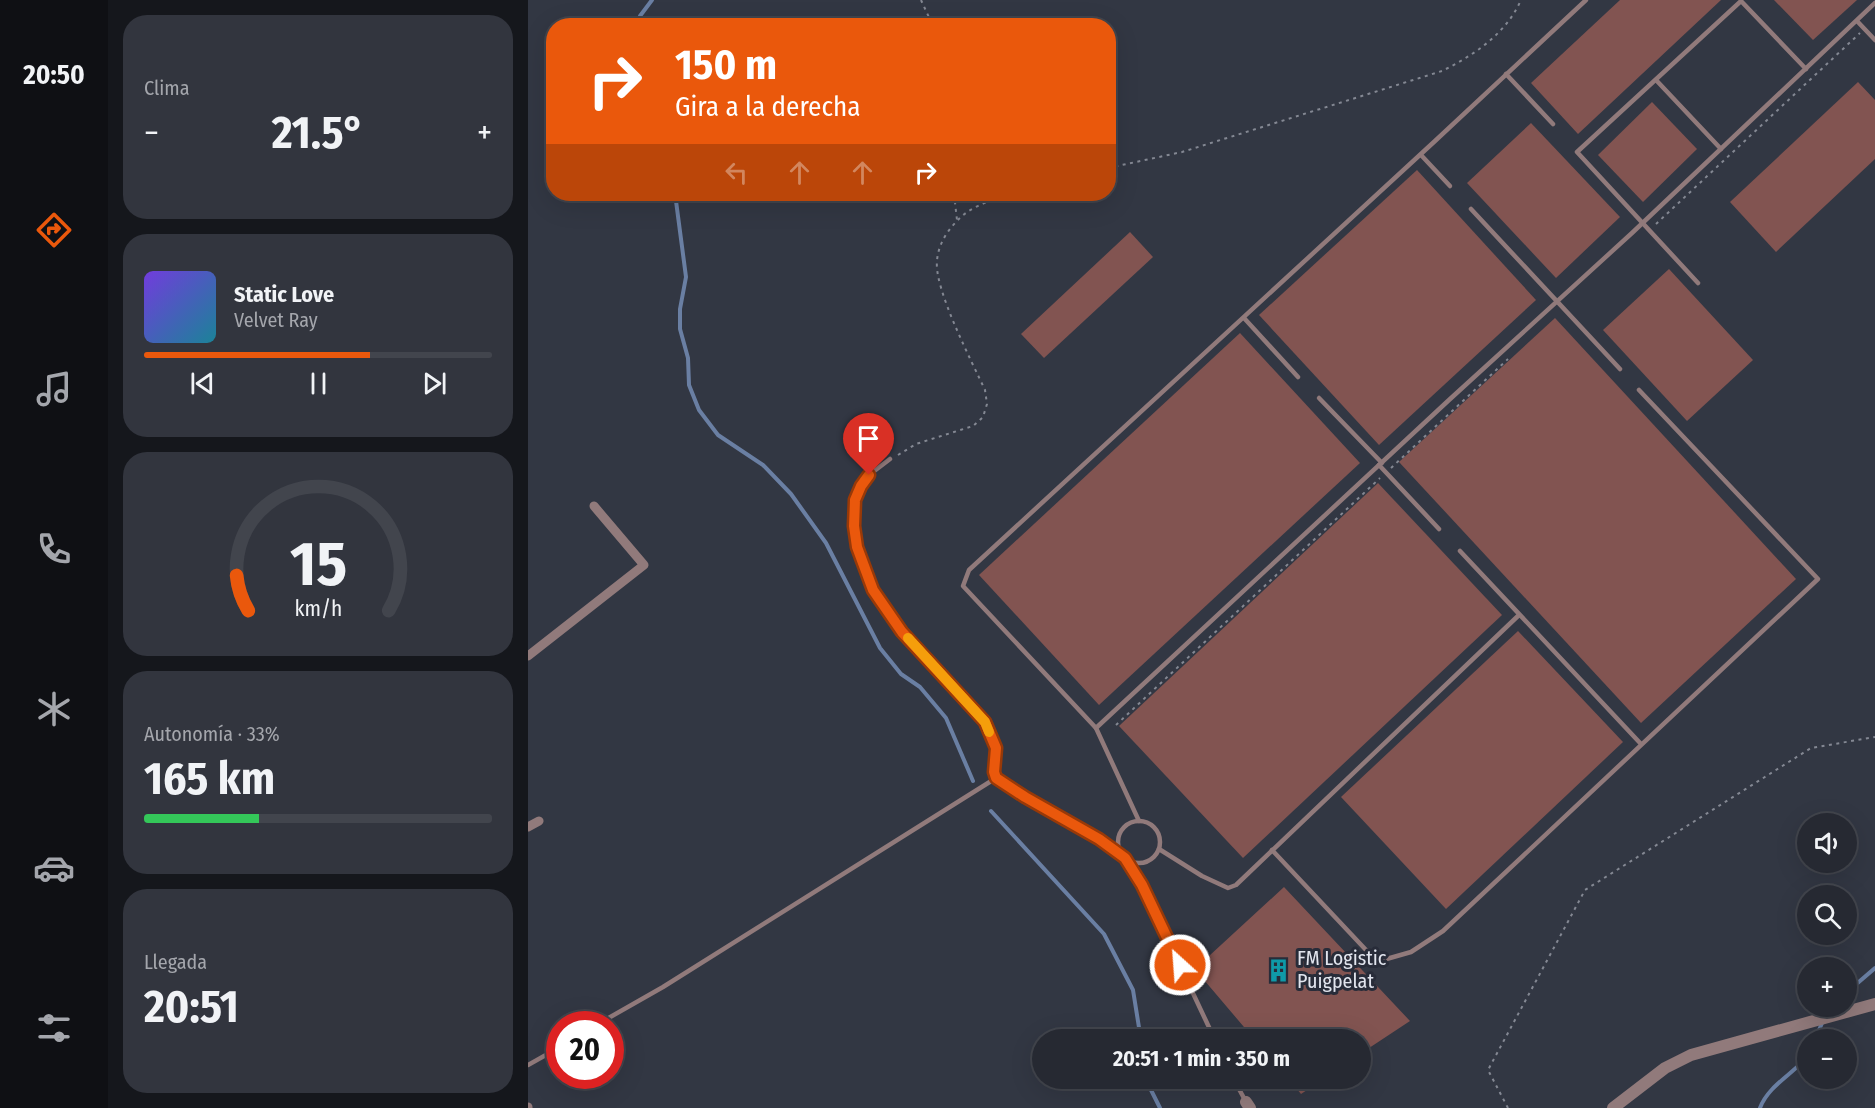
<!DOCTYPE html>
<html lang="es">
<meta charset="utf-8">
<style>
:root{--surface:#262932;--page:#32353e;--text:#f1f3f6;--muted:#a4a6ac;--line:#42454d;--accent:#ea580c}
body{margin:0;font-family:"Fira Sans Condensed",sans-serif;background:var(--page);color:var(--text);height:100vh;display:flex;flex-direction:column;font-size:22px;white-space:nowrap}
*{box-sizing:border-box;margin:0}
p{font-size:20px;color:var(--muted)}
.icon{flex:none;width:33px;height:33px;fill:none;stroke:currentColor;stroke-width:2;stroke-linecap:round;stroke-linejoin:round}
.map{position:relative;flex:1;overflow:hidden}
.panel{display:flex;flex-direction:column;gap:15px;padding:15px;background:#15171c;width:420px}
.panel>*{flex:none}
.guide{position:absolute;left:18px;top:18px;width:570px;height:183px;border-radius:24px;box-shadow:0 6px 24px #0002,0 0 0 2px var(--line);background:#ea580c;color:#fff;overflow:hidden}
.tools{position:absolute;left:1269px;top:813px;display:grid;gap:12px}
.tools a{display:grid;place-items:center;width:60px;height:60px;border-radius:50%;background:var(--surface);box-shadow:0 6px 24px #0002,0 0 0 2px var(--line);font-size:30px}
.speed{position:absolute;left:18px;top:1011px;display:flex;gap:12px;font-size:30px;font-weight:700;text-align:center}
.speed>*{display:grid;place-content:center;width:78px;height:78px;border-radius:50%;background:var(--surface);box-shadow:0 6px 24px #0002,0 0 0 2px var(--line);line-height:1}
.speed .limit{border:9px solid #d22;background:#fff;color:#111}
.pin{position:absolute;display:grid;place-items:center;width:51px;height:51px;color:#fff;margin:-62px -26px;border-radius:50% 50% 50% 0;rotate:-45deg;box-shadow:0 0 6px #0007}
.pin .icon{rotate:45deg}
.me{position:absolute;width:66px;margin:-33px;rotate:334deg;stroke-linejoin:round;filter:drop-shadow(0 0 4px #0008)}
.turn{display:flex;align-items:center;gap:21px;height:126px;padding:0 30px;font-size:27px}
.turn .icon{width:78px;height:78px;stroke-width:2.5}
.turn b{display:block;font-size:42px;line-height:51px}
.lanes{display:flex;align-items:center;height:57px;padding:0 30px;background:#0003;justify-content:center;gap:30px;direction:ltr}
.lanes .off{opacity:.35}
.big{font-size:45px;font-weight:700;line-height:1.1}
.panel .widget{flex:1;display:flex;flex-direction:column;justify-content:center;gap:9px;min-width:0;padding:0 21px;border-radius:24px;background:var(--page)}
.panel .dial{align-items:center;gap:0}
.dial svg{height:156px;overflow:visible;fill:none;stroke:var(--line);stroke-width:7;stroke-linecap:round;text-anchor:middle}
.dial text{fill:var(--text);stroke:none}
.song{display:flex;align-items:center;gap:18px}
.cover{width:72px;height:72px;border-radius:9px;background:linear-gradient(135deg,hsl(260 70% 55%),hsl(190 70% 35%))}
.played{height:6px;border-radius:3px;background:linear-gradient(90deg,var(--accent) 65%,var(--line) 65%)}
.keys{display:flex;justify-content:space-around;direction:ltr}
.heat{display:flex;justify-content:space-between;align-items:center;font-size:33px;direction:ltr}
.charge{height:9px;border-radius:4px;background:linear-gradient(90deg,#34c759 33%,var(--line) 0)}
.trip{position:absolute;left:504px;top:1029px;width:339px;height:60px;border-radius:30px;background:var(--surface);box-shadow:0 6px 24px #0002,0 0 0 2px var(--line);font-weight:700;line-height:60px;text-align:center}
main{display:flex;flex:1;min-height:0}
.tabs{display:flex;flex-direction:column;width:108px;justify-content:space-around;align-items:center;background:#0f1014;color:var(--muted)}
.tabs .icon{width:42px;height:42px}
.tabs .active{color:var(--accent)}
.tabs b{font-size:27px;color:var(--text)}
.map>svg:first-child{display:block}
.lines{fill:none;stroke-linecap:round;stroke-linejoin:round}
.stream{stroke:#6a7fa3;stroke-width:4}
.building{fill:#825451}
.path{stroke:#848893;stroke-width:2;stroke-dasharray:3 4.5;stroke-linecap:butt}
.service{stroke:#917a7b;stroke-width:4.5}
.minor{stroke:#917a7b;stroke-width:9}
.tertiary{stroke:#917a7b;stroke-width:12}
.route-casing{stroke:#983908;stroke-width:15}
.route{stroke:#ea580c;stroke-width:10}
.slow{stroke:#f59e0b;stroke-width:10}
.labels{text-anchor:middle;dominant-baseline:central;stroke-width:6;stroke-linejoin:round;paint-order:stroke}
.poi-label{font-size:20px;fill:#e2e5ee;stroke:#282c39;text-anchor:start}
</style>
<main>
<nav class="tabs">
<b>20:50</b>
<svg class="icon active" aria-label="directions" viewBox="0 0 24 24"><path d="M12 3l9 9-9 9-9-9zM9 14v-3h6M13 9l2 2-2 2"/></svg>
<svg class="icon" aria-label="music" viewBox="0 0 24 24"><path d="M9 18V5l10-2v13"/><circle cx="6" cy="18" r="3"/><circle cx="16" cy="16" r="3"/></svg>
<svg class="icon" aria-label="phone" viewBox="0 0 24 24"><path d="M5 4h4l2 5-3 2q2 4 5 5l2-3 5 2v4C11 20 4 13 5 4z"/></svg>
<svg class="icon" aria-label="climate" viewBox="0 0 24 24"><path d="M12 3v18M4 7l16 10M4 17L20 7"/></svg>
<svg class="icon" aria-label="car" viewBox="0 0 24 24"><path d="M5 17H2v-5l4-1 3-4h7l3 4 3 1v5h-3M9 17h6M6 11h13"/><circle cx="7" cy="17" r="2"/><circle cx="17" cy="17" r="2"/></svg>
<svg class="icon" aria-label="filters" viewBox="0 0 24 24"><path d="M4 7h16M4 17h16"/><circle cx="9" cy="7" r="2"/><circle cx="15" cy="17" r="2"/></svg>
</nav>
<section class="panel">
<div class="widget"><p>Clima</p>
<div class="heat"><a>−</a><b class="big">21.5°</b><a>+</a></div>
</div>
<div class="widget">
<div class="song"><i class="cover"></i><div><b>Static Love</b><p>Velvet Ray</p></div></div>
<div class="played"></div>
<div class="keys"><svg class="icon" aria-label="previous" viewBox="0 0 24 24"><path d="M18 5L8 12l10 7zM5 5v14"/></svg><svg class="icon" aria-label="pause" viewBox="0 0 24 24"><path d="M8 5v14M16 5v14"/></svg><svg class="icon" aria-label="next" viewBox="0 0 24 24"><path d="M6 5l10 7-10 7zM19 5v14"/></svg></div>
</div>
<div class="widget dial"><svg viewBox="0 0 100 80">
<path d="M14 69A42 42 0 1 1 86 69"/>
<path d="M14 69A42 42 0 0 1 8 51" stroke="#ea580c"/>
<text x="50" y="56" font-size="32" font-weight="700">15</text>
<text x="50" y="72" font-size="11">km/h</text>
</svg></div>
<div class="widget"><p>Autonomía · 33%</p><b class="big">165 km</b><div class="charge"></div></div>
<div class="widget"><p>Llegada</p><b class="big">20:51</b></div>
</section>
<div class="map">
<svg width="1347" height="1108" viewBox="0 0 1347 1108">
<rect width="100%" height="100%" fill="#323743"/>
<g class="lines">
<!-- stream -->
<g class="stream">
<polyline points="108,26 112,16 124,0"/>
<polyline points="143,194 148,201 158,277 152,309 152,329 160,358 161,385 171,410 190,435 235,465 263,494 298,543 352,648 373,674 392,687 418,718 445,781"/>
<polyline points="463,811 576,934 605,990 613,1040"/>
<polyline points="1318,993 1347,968"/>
<polyline points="1297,1016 1303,1006"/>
<polyline points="1287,1040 1294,1023"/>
<polyline points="620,1078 621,1086 632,1108"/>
<path d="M1232,1108C1240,1086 1265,1074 1280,1056"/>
</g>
</g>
<!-- building -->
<g class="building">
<polygon points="1092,0 1193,0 1050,134 1003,83"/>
<polygon points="1246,0 1329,0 1285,40"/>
<polygon points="1330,82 1347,100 1347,159 1248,252 1202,202"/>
<polygon points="1124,102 1169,149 1115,202 1070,155"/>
<polygon points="1003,123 1092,217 1028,278 939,183"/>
<polygon points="889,170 1008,300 851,445 731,315"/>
<polygon points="602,232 625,257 516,358 493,334"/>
<polygon points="1141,269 1225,360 1159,421 1075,330"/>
<polygon points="1027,318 1268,579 1113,723 871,462"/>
<polygon points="712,333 832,463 571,705 451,575"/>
<polygon points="850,483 974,615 715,858 591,726"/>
<polygon points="990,631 1095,742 918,909 813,797"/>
<polygon points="756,887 882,1021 832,1054 832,1040 727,1040 665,967 681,956"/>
<polygon points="760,1078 797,1078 773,1094"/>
</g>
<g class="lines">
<!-- path -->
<g class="path">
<polyline points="393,0 405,26"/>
<path d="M580,168L654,152L914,71C946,55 978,34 993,0"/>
<polyline points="426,194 429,220"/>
<polyline points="1128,224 1332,33"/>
<path d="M370,455L388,444L445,426L455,417L459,404L457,390C444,362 406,289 409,261C410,246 418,232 429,221C442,206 463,201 481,194"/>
<polyline points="863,468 980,359"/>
<polyline points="588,725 852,478"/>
<polyline points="980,1108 960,1070 1057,890 1283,748 1347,737"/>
</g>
<!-- service -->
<g class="service">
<polyline points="1329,21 1347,40"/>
<polyline points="978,74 1025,124"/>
<polyline points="1128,80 1193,149"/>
<polyline points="893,155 922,186"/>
<polyline points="943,209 1092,369"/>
<polyline points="1170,283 1049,152 1213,1 1278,69"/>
<polyline points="716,318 770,377"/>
<polyline points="791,398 854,463"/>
<polyline points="362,459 341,475 333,487 328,500 325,526 329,547 345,590 374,632 457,722 468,748 466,772 468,778 497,797 571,839 597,858 614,885 687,1040"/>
<polyline points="851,465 911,529"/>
<polyline points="932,551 1113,744"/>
<polyline points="568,728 921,400 1104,233 1347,3"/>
<circle cx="611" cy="842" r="21"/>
<polyline points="611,821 568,728 435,586 441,570 907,141 1058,0"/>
<polyline points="631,849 674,876 700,888 708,885 991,615"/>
<polyline points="744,850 838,950 855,960 883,952 915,931 1290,579 1111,390"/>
<polyline points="70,1024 135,987 468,778"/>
<polyline points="0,1065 32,1047"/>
<polyline points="705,1078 717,1100"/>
</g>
<!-- minor -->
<g class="minor">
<polyline points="0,656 116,565 66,506"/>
<polyline points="0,827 11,821"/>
<polyline points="0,1107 0,1108"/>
</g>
<!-- tertiary -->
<g class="tertiary">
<polyline points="718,1102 722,1108"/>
<polyline points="1085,1108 1137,1068 1163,1055 1347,1004"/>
</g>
</g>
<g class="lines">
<defs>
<polyline id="route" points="341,475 333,486 327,500 326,526 329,547 345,590 374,632 457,722 468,748 466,772 468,778 497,797 571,839 597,858 614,885 652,965"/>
</defs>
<!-- route casing -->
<use href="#route" class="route-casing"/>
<!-- route -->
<use href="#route" class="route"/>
<!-- slow -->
<polyline class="slow" points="380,638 457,722 461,732"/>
</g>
<!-- icons -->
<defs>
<symbol id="building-bare" viewBox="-9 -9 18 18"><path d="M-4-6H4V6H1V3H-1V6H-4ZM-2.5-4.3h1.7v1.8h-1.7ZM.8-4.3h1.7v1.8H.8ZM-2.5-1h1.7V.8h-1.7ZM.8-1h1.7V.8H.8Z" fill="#0f9aa8" stroke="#282c39" stroke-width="2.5" paint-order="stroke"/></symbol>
</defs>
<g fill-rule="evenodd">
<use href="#building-bare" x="734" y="954" width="33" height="33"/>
</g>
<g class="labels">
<!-- poi labels -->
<g class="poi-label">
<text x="769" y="958">FM Logistic<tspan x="769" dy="23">Puigpelat</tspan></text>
</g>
</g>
</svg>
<div class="tools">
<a><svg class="icon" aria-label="sound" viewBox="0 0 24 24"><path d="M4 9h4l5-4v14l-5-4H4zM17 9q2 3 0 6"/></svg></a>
<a><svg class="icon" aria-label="search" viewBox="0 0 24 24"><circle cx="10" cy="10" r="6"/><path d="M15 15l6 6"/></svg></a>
<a>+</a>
<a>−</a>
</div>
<div class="speed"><div class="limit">20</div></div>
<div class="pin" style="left:341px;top:475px;background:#d93025"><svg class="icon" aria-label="arrive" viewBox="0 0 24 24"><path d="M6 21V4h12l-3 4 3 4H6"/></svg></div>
<svg class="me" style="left:652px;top:965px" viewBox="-20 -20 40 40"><circle r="17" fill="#ea580c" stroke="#fff" stroke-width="3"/><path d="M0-11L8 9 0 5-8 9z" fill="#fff"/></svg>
<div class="trip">20:51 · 1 min · 350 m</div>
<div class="guide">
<div class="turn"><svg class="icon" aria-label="right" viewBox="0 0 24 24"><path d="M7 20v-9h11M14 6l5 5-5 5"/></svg><div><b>150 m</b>Gira a la derecha</div></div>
<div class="lanes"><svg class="icon off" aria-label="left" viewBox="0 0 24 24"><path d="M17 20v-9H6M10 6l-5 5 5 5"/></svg><svg class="icon off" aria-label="ahead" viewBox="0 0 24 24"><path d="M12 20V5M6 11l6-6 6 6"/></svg><svg class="icon off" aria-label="ahead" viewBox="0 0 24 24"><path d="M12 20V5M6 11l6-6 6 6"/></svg><svg class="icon" aria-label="right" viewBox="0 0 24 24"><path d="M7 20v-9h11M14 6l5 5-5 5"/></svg></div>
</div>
</div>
</main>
